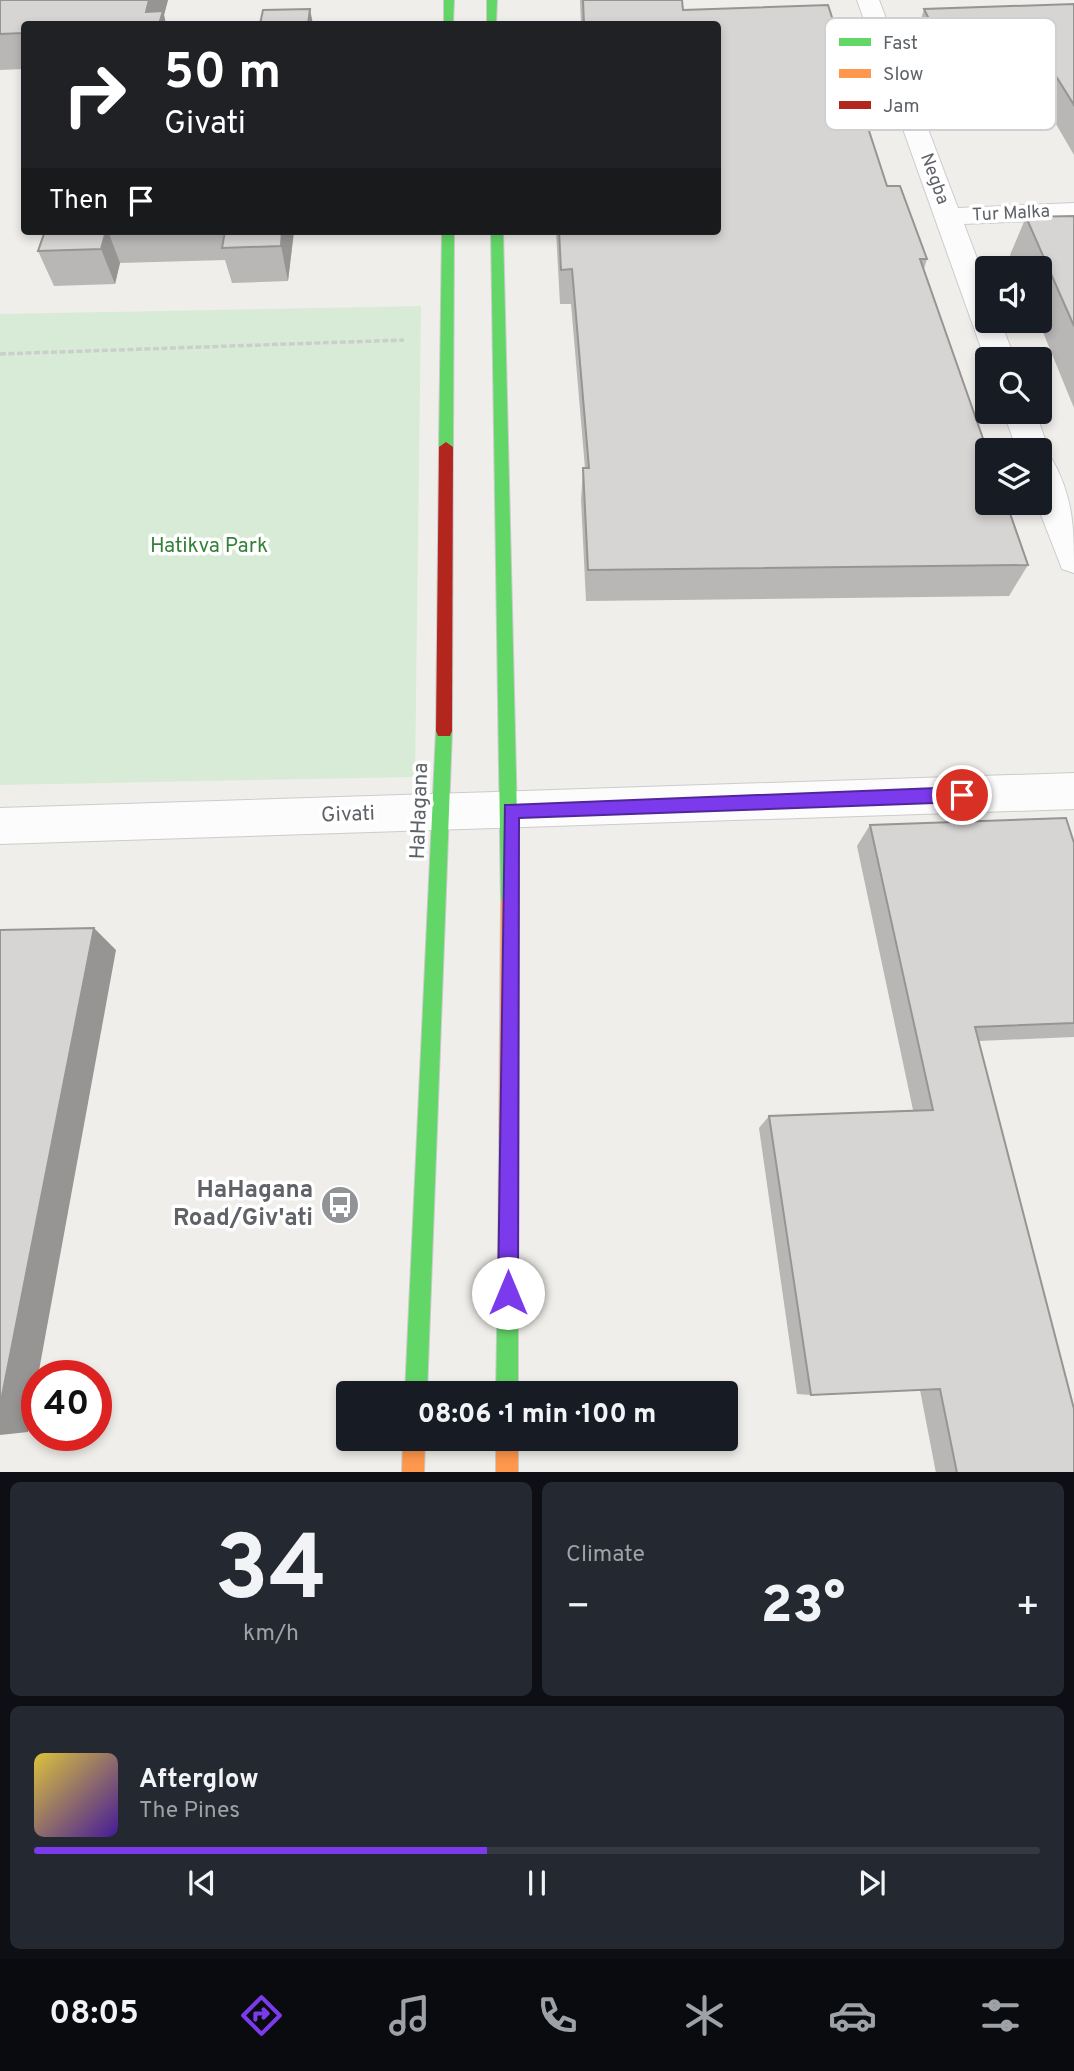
<!DOCTYPE html>
<meta charset="utf-8">
<style>
:root{--surface:#171b24;--page:#242831;--text:#f1f3f6;--muted:#9ea1a6;--line:#363941;--accent:#7c3aed}
body{margin:0;font-family:Overpass,sans-serif;background:var(--page);color:var(--text);height:100vh;display:flex;flex-direction:column;font-size:26px;white-space:nowrap}
*{box-sizing:border-box;margin:0}
p{font-size:23px;color:var(--muted)}
.icon{flex:none;width:38px;height:38px;fill:none;stroke:currentColor;stroke-width:2;stroke-linecap:round;stroke-linejoin:round}
.map{position:relative;height:1472px;overflow:hidden}
.details{display:flex;flex-direction:column;gap:10px;padding:10px;background:#0d0f14;flex:1}
.details>*{flex:none}
.guide{position:absolute;left:21px;top:21px;width:700px;height:214px;border-radius:7px;box-shadow:0 4px 10px #0003;background:#202124;color:#fff;overflow:hidden}
.controls{position:absolute;left:975px;top:256px;display:grid;gap:14px}
.controls a{display:grid;place-items:center;width:77px;height:77px;border-radius:7px;background:var(--surface);box-shadow:0 4px 10px #0003;font-size:35px}
.speed{position:absolute;left:21px;top:1360px;display:flex;gap:14px;font-size:35px;font-weight:700;text-align:center}
.speed>*{display:grid;place-content:center;width:91px;height:91px;border-radius:50%;background:var(--surface);box-shadow:0 4px 10px #0003;line-height:1}
.speed .limit{border:10px solid #d22;background:#fff;color:#111}
.pin{position:absolute;display:grid;place-items:center;width:60px;height:60px;color:#fff;margin:-30px;border:4px solid #fff;border-radius:50%;box-shadow:0 2px 7px #0007}
.me{position:absolute;width:77px;margin:-38px;rotate:0deg;stroke-linejoin:round;filter:drop-shadow(0 0 5px #0008)}
.turn{display:flex;align-items:center;gap:24px;height:147px;padding:0 28px;font-size:32px}
.turn .icon{width:91px;height:91px;stroke-width:2.5}
.turn b{display:block;font-size:49px;line-height:60px}
.then{display:flex;align-items:center;height:66px;padding:0 28px;background:#0003;gap:14px;font-size:26px}
.big{font-size:52px;font-weight:800;line-height:1.1}
.details .widget{flex:1;display:flex;flex-direction:column;justify-content:center;gap:10px;min-width:0;padding:0 24px;border-radius:10px;background:var(--page)}
.details .dial{align-items:center;gap:0}
.dial b{font-size:91px;line-height:1}
.song{display:flex;align-items:center;gap:21px}
.cover{width:84px;height:84px;border-radius:10px;background:linear-gradient(135deg,hsl(50 70% 55%),hsl(260 70% 35%))}
.played{height:7px;border-radius:4px;background:linear-gradient(90deg,var(--accent) 45%,var(--line) 45%)}
.keys{display:flex;justify-content:space-around;direction:ltr}
.heat{display:flex;justify-content:space-between;align-items:center;font-size:38px;direction:ltr}
.details .tiles{flex:1;display:grid;gap:10px;grid-template-columns:1fr 1fr}
.widget:last-child{grid-column:span 2}
.trip{position:absolute;left:336px;top:1381px;width:402px;height:70px;border-radius:7px;background:var(--surface);box-shadow:0 4px 10px #0003;font-weight:800;line-height:70px;text-align:center}
.tab-bar{display:flex;height:112px;justify-content:space-around;align-items:center;background:#090b0e;color:var(--muted)}
.tab-bar .icon{width:49px;height:49px}
.tab-bar .current{color:var(--accent)}
.tab-bar b{font-size:32px;color:var(--text)}
.map>svg:first-child{display:block}
.green{fill:#d8ebd6}
.lines{fill:none;stroke-linecap:round;stroke-linejoin:round}
.street-casing{stroke:#cbcccc;stroke-width:2}
.fast-casing{stroke:#cacacb;stroke-width:2}
.slow-casing{stroke:#cacacb;stroke-width:2}
.jam-casing{stroke:#cacacb;stroke-width:2}
.path{stroke:#cacfcc;stroke-width:3.5;stroke-dasharray:6 2.5;stroke-linecap:butt}
.street{fill:#fdfcfc;fill-rule:evenodd}
.fast{fill:#63d668;fill-rule:evenodd}
.slow{fill:#ff974d;fill-rule:evenodd}
.jam{fill:#b3261e;fill-rule:evenodd}
.wall{fill:#b8b7b5}
.shaded-wall{fill:#969594}
.building{fill:#d6d5d3;stroke:#969594;stroke-width:2}
.route{fill:#7c3aed;stroke:#51269a;stroke-width:2}
.labels{text-anchor:middle;dominant-baseline:central;stroke-width:7;stroke-linejoin:round;paint-order:stroke}
.far-street-label{font-size:18px;fill:#5f6368;stroke:#fff}
.park-label{font-size:21px;fill:#348238;stroke:#fff}
.street-label{font-size:21px;fill:#5f6368;stroke:#fff}
.near-poi-label{font-size:24px;font-weight:bold;fill:#5f6368;stroke:#fff;text-anchor:end}
.key{fill:#fff;stroke:#cfd0d2;stroke-width:2}
.key-label{font-size:19px;fill:#5f6368}
</style>
<div class="map">
<svg width="1074" height="1473" viewBox="0 0 1074 1473">
<rect width="100%" height="100%" fill="#efeeea"/>
<!-- green -->
<polygon class="green" points="421,306 415,777 0,785 0,314"/>
<g class="lines">
<defs>
<g id="street">
<polygon points="857,0 879,0 958,208 1074,203 1074,219 964,224 987,285 987,320 1000,320 1015,359 987,359 987,363 985,359"/>
<path d="M1003,411H1035L1049,450L1045,457L1052,459C1074,499 1074,529 1074,573L1062,569L1036,502H1040V450H1017Z"/>
<polygon points="1074,773 1074,809 0,844 0,808"/>
</g>
<g id="fast">
<polygon points="444,0 454,0 453,24 444,24"/>
<polygon points="487,0 497,0 496,24 487,24"/>
<polygon points="442,231 454,231 453,447 446,452 439,447"/>
<polygon points="491,231 503,231 519,901 516,907 510,909 504,907 501,901"/>
<polygon points="444,724 450,726 452,731 427,1393 405,1393 436,731 438,726"/>
<polygon points="508,1264 515,1267 518,1274 518,1393 496,1393 498,1274 501,1267"/>
</g>
<g id="slow">
<polygon points="510,893 516,895 519,901 518,1274 515,1281 508,1284 501,1281 498,1274 501,901 504,895"/>
<polygon points="403,1438 425,1438 424,1473 402,1473"/>
<rect x="496" y="1438" width="22" height="35"/>
</g>
<polygon id="jam" points="446,442 453,447 452,731 450,736 438,736 436,731 439,447"/>
</defs>
<!-- street casing -->
<use href="#street" class="street-casing"/>
<!-- fast casing -->
<use href="#fast" class="fast-casing"/>
<!-- slow casing -->
<use href="#slow" class="slow-casing"/>
<!-- jam casing -->
<use href="#jam" class="jam-casing"/>
<!-- path -->
<polyline class="path" points="0,354 404,340"/>
<!-- street -->
<use href="#street" class="street"/>
<!-- fast -->
<use href="#fast" class="fast"/>
<!-- slow -->
<use href="#slow" class="slow"/>
<!-- jam -->
<use href="#jam" class="jam"/>
</g>
<!-- wall -->
<g class="wall">
<polygon points="0,0 168,0 164,15 166,24 24,24 24,69 0,70"/>
<polygon points="580,0 682,0 683,10 828,5 887,186 900,186 927,259 924,269 987,450 987,502 1006,502 1028,565 1009,596 586,601 581,500 583,468 585,468 571,304 560,304 556,231 718,231 718,24 581,24"/>
<polygon points="1074,4 1074,155 1038,93 944,96 916,37 924,9"/>
<polygon points="1074,216 1074,408 1038,320 1040,320 1040,268 1016,268 1010,255 1026,217"/>
<polygon points="45,231 294,231 288,281 232,283 225,260 120,263 115,284 54,286 38,251"/>
<polygon points="870,825 1074,843 1074,1037 979,1041 1074,1473 936,1473 920,1390 811,1395 797,1394 759,1128 769,1116 913,1110 857,846"/>
</g>
<!-- shaded-wall -->
<g class="shaded-wall">
<polygon points="149,0 168,0 164,15 166,24 149,24 146,12"/>
<polygon points="310,9 313,24 308,24"/>
<polygon points="106,231 108,231 120,263 115,284 101,249"/>
<polygon points="282,231 294,231 288,281 281,246"/>
<polygon points="94,928 116,950 38,1376 37,1376 37,1382 28,1432 0,1435 0,1406"/>
</g>
<!-- building -->
<g class="building">
<polygon points="0,0 149,0 146,12 163,11 159,24 24,24 24,33 0,34"/>
<polygon points="583,0 682,0 683,10 828,5 887,186 900,186 927,259 920,259 987,450 987,502 1006,502 1028,565 588,570 583,468 589,468 572,269 561,270 559,231 718,231 718,24 584,24"/>
<polygon points="1074,4 1074,105 1049,65 953,68 924,9"/>
<polygon points="310,9 308,24 260,24 263,10"/>
<polygon points="1074,216 1074,326 1026,217"/>
<polygon points="45,231 106,231 101,249 38,251"/>
<polygon points="225,231 282,231 281,246 222,248"/>
<polygon points="1066,818 1074,843 1074,1023 975,1027 1074,1409 1074,1473 957,1473 940,1389 811,1395 769,1116 933,1110 870,825"/>
<polygon points="94,928 0,1406 0,930"/>
</g>
<!-- route -->
<polygon class="route" points="962,787 971,795 962,802 519,818 518,1293 515,1300 508,1304 501,1300 498,1293 505,805"/>
<!-- icons -->
<defs>
<symbol id="bus-disc" viewBox="-11 -11 22 22"><circle r="9.5" fill="#919496" stroke="#fff"/><path d="M-5-6H5V4H4V6H2V4H-2V6H-4V4H-5ZM-3.5-4V0h7V-4ZM-3.5 1.2v1.5H-2V1.2ZM2 1.2v1.5H3.5V1.2Z" fill="#fff"/></symbol>
</defs>
<g fill-rule="evenodd">
<use href="#bus-disc" x="318" y="1183" width="44" height="44"/>
</g>
<g class="labels">
<!-- far-street labels -->
<g class="far-street-label">
<text transform="translate(934 179) rotate(70)">Negba</text>
<text transform="translate(1011 214) rotate(-3)">Tur Malka</text>
</g>
<!-- park labels -->
<g class="park-label">
<text x="209" y="546">Hatikva Park</text>
</g>
<!-- street labels -->
<g class="street-label">
<text transform="translate(420 811) rotate(-88)">HaHagana</text>
<text transform="translate(348 815) rotate(-2)">Givati</text>
</g>
<!-- near-poi labels -->
<g class="near-poi-label">
<text x="313" y="1191">HaHagana<tspan x="313" dy="28">Road/Giv'ati</tspan></text>
</g>
</g>
<!-- legend -->
<rect x="825" y="18" width="231" height="112" rx="10" class="key"/>
<rect x="839" y="38" width="32" height="8" fill="#63d668"/>
<rect x="839" y="69" width="32" height="9" fill="#ff974d"/>
<rect x="839" y="101" width="32" height="8" fill="#b3261e"/>
<g class="key-label">
<text x="883" y="49">Fast</text>
<text x="883" y="80">Slow</text>
<text x="883" y="112">Jam</text>
</g>
</svg>
<div class="controls">
<a><svg class="icon" aria-label="sound" viewBox="0 0 24 24"><path d="M4 9h4l5-4v14l-5-4H4zM17 9q2 3 0 6"/></svg></a>
<a><svg class="icon" aria-label="search" viewBox="0 0 24 24"><circle cx="10" cy="10" r="6"/><path d="M15 15l6 6"/></svg></a>
<a><svg class="icon" aria-label="layers" viewBox="0 0 24 24"><path d="M12 4l9 5-9 5-9-5zM3 14l9 5 9-5"/></svg></a>
</div>
<div class="speed"><div class="limit">40</div></div>
<div class="pin" style="left:962px;top:795px;background:#d93025"><svg class="icon" aria-label="arrive" viewBox="0 0 24 24"><path d="M6 21V4h12l-3 4 3 4H6"/></svg></div>
<svg class="me" style="left:508px;top:1293px" viewBox="-20 -20 40 40"><circle r="19" fill="#fff"/><path d="M0-13L10 11 0 6-10 11z" fill="#7c3aed"/></svg>
<div class="trip">08:06 · 1 min · 100 m</div>
<div class="guide">
<div class="turn"><svg class="icon" aria-label="right" viewBox="0 0 24 24"><path d="M7 20v-9h11M14 6l5 5-5 5"/></svg><div><b>50 m</b>Givati</div></div>
<div class="then">Then<svg class="icon" aria-label="arrive" viewBox="0 0 24 24"><path d="M6 21V4h12l-3 4 3 4H6"/></svg></div>
</div>
</div>
<section class="details">
<div class="tiles">
<div class="widget dial"><b>34</b><p>km/h</p></div>
<div class="widget"><p>Climate</p>
<div class="heat"><a>−</a><b class="big">23°</b><a>+</a></div>
</div>
<div class="widget">
<div class="song"><i class="cover"></i><div><b>Afterglow</b><p>The Pines</p></div></div>
<div class="played"></div>
<div class="keys"><svg class="icon" aria-label="previous" viewBox="0 0 24 24"><path d="M18 5L8 12l10 7zM5 5v14"/></svg><svg class="icon" aria-label="pause" viewBox="0 0 24 24"><path d="M8 5v14M16 5v14"/></svg><svg class="icon" aria-label="next" viewBox="0 0 24 24"><path d="M6 5l10 7-10 7zM19 5v14"/></svg></div>
</div>
</div>
</section>
<nav class="tab-bar">
<b>08:05</b>
<svg class="icon current" aria-label="directions" viewBox="0 0 24 24"><path d="M12 3l9 9-9 9-9-9zM9 14v-3h6M13 9l2 2-2 2"/></svg>
<svg class="icon" aria-label="music" viewBox="0 0 24 24"><path d="M9 18V5l10-2v13"/><circle cx="6" cy="18" r="3"/><circle cx="16" cy="16" r="3"/></svg>
<svg class="icon" aria-label="phone" viewBox="0 0 24 24"><path d="M5 4h4l2 5-3 2q2 4 5 5l2-3 5 2v4C11 20 4 13 5 4z"/></svg>
<svg class="icon" aria-label="climate" viewBox="0 0 24 24"><path d="M12 3v18M4 7l16 10M4 17L20 7"/></svg>
<svg class="icon" aria-label="car" viewBox="0 0 24 24"><path d="M5 17H2v-5l4-1 3-4h7l3 4 3 1v5h-3M9 17h6M6 11h13"/><circle cx="7" cy="17" r="2"/><circle cx="17" cy="17" r="2"/></svg>
<svg class="icon" aria-label="filters" viewBox="0 0 24 24"><path d="M4 7h16M4 17h16"/><circle cx="9" cy="7" r="2"/><circle cx="15" cy="17" r="2"/></svg>
</nav>
